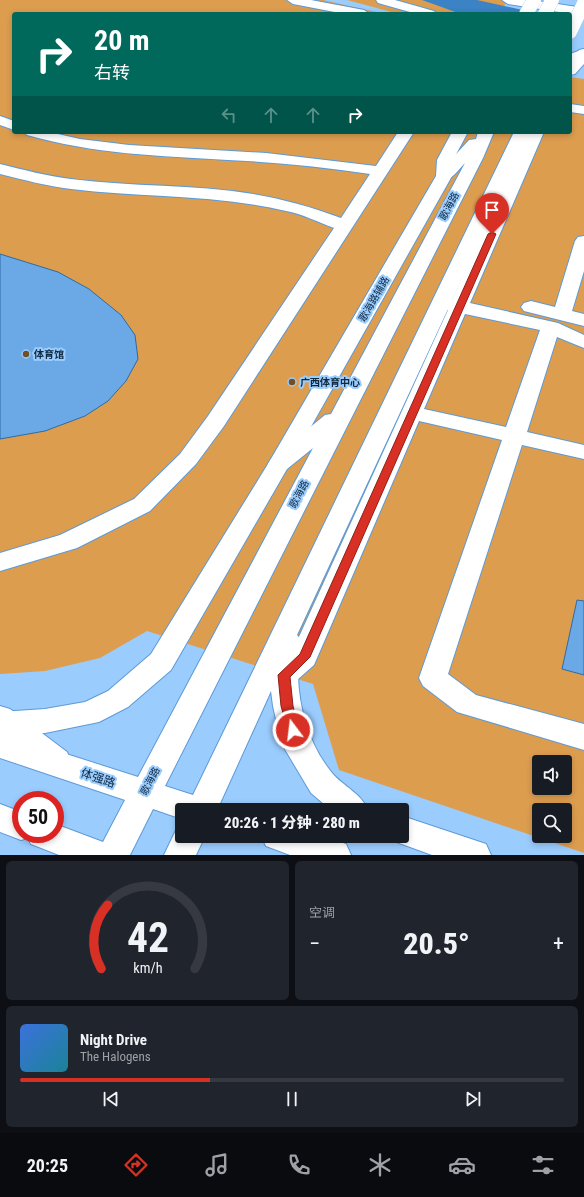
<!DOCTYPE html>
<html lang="zh">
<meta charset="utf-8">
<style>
:root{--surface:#171b24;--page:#20242c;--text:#f1f3f6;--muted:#9ea1a6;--line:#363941;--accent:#d93025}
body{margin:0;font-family:"Roboto Condensed","Noto Sans SC",sans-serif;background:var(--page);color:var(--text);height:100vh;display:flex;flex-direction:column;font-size:15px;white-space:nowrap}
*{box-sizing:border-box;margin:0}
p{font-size:13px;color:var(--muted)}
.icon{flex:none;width:22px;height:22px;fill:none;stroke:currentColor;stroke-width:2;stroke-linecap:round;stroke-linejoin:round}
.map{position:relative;height:855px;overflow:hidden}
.panel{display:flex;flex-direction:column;gap:6px;padding:6px;background:#0d0f14;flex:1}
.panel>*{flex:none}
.top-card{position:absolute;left:12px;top:12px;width:560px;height:122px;border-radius:4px;box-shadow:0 2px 6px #0003;background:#00695c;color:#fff;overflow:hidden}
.buttons{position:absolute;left:532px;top:755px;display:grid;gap:8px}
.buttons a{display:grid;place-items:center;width:40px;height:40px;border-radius:4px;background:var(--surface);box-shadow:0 2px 6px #0003;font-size:20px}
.speed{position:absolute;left:12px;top:791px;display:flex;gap:8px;font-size:20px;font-weight:700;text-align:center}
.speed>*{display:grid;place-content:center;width:52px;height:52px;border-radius:50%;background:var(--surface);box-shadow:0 2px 6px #0003;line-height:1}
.speed .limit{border:6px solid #d22;background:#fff;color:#111}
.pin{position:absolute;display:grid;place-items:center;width:34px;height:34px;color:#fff;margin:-41px -17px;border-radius:50% 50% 50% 0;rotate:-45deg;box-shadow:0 0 4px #0007}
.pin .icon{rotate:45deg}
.me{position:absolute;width:44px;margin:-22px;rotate:345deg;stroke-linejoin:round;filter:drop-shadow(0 0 3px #0008)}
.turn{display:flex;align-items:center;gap:14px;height:84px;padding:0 16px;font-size:18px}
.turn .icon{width:52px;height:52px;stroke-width:2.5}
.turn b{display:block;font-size:28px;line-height:34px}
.lanes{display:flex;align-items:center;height:38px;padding:0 16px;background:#0003;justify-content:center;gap:20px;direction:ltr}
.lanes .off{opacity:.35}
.big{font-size:30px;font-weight:800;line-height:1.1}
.panel .tile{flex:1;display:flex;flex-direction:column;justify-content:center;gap:6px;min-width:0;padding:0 14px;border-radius:6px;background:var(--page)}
.panel .dial{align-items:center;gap:0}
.dial svg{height:104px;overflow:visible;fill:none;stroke:var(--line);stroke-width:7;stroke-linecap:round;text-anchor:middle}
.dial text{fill:var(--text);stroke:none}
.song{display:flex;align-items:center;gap:12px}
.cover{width:48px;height:48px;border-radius:6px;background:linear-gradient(135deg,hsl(220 70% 55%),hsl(190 70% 35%))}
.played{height:4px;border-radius:2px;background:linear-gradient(90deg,var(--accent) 35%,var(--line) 35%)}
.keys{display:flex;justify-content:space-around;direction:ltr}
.heat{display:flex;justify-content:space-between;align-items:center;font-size:22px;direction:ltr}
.panel .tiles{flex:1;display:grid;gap:6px;grid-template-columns:1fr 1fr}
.tile:last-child{grid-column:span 2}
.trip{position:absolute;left:175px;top:803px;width:234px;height:40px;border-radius:4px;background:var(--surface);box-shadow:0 2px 6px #0003;font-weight:800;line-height:40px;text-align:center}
.tabs{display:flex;height:64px;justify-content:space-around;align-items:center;background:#090b0e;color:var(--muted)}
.tabs .icon{width:28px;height:28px}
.tabs .current{color:var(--accent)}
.tabs b{font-size:18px;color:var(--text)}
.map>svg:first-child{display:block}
.green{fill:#dd9d4f;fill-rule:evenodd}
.water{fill:#3b83c5}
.building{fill:#6ba9e6;stroke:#2d6ba3}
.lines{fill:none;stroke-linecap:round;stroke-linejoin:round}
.minor-casing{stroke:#5d9ad6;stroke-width:2}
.major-casing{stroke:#5d9ad6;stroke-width:2}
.minor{fill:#fff;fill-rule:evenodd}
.major{fill:#fff;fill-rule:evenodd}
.minor-bridge-casing{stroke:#5d9ad6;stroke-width:14;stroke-linecap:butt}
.major-bridge-casing{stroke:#5d9ad6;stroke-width:14;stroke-linecap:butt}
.minor-bridge{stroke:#fff;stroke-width:14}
.major-bridge{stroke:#fff;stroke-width:14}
.route{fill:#d93025;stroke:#8d1f18}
.poi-dot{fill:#714f27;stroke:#9accfe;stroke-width:1.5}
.labels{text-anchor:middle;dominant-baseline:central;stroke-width:4;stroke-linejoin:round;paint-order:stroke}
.street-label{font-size:10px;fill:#0f2941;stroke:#9accfe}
.poi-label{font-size:10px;font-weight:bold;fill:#0f2941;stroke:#9accfe;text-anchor:start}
.near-street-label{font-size:12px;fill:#0f2941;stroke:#9accfe}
</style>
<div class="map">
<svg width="584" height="855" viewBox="0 0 584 855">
<rect width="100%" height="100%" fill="#9accfe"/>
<!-- green -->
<g class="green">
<path d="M0,0H323L385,14H14V132H570V77L584,79V853L339,770L313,684L147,631L100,658L45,671L0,674ZM539,762H565V788H539ZM539,810H565V836H539Z"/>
<polygon points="347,0 508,0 499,14 399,14"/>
</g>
<!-- water -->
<polygon class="water" points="422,0 477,0 541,14 461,14"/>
<!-- building -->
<g class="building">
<polygon points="0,254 58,272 89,289 121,315 135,335 138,359 126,381 108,401 85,416 45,431 0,439"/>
<polygon points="577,600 584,601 584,675 562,669"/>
</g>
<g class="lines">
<defs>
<g id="minor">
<polygon points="287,0 311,0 364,10 370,14 345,14 293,4"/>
<polygon points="376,0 395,0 434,11 436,14 417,14 378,3"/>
<polygon points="502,0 531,0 584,8 584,16 508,4"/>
<polygon points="584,49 584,64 575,74 570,75 570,64 579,50"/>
<polygon points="570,104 584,106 584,114 570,112"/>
<polygon points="0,116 14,121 14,130 0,125"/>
<path d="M24,132H49L80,139L129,145L266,153L376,166L398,132H414L224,426L196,464L150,511L77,548L0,571V553L60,535L134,499L180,454L208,416L334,228C318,222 302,214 286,211C215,194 143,198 71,189C47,186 24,180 0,174V164C24,170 47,176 71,179C132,187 193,184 253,194C283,199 312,207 341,218L370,174C323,167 276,162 228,160C160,156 93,154 27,135Z"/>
<polygon points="452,132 468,132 453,160 452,176 290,464 287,469 279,472 271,469 268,464 436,176 437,160"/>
<path d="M528,132H544L470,303L558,323L584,335V348L557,337L527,432L584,445V459L522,445L448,674L476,695L584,724V750L457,712L423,686L419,678L502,440L419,421L314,665L288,688L278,691L268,688L264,680L268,672L293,650L448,310L439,308L436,304L439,300L446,298L452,300ZM465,314L540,330L506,427L424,409Z"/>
<polygon points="584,236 584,271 572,311 584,314 584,326 524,311 521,307 524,303 531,301 555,307 575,241 578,237"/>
<polygon points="0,706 10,709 67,752 71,761 67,770 56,774 45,770 0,735"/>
</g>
<g id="major">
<polygon points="584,49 584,58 570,63 570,54"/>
<path d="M478,132H494L483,158L165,786L193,795L514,132H530L297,635L304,643C302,654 298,666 298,676C299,711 310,746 332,773C344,787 361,793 368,810H331L311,793L286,751L281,742L273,706L271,691L217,810H182V819L153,809L130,855H59L31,844L28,838L21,840L0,832V804L21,812V834H55V824L103,842L125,800L0,758V712L45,709L85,702L108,691L151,654L271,459L325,415L331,414L465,163C457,171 451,183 438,179L436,176L469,140L476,139ZM313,448L138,777L10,736L45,733L99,722L128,707L171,670L287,469Z"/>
<polygon points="402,816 486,844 491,855 432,855 391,840 389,836 402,836"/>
<polygon points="182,824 182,836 205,836 196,855 164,855 178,826"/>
<polygon points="261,836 323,836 346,844 351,855 290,855 266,846"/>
</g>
</defs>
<!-- minor casing -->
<use href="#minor" class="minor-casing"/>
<!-- major casing -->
<use href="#major" class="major-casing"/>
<!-- minor -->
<use href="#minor" class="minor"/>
<!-- major -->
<use href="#major" class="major"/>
<defs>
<polyline id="minor-bridge" points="526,14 534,0"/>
<g id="major-bridge">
<polyline points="545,14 552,0"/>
<polyline points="570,32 584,3"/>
</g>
</defs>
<!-- minor-bridge casing -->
<use href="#minor-bridge" class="minor-bridge-casing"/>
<!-- major-bridge casing -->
<use href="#major-bridge" class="major-bridge-casing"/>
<!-- minor-bridge -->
<use href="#minor-bridge" class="minor-bridge"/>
<!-- major-bridge -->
<use href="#major-bridge" class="major-bridge"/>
</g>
<!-- route -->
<polygon class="route" points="492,232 496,234 310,657 290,677 293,706 299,730 297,734 293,735 289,734 281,706 278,675 300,654 488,234"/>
<!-- markers -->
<g class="poi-dot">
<circle cx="26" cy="354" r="4"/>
<circle cx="292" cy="382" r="4"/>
</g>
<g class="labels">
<!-- street labels -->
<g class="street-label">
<text transform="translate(449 206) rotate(-62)">歌海路</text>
<text transform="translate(374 299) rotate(-60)">歌海路辅路</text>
<text transform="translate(299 494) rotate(-63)">歌海路</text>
<text transform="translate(150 781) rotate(-63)">歌海路</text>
</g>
<!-- poi labels -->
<g class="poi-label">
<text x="34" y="354">体育馆</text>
<text x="300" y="382">广西体育中心</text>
</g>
<!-- near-street labels -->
<g class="near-street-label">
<text transform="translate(98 778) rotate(19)">体强路</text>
</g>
</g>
</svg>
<div class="buttons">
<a><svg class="icon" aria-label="sound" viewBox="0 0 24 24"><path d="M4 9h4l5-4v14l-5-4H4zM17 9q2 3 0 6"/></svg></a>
<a><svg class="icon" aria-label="search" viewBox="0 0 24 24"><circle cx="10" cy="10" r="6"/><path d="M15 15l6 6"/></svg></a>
</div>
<div class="speed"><div class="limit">50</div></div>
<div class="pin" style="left:492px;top:234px;background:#d93025"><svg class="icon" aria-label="arrive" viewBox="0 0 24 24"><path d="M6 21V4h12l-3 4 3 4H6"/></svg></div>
<svg class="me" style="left:293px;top:730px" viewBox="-20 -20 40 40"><circle r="17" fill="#d93025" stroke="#fff" stroke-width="3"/><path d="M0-11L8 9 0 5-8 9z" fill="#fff"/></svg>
<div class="trip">20:26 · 1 分钟 · 280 m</div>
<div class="top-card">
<div class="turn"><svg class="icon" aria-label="right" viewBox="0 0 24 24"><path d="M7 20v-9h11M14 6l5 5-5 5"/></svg><div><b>20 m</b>右转</div></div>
<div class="lanes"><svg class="icon off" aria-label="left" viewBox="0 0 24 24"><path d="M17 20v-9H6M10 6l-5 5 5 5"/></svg><svg class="icon off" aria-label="ahead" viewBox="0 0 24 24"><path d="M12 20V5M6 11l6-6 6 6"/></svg><svg class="icon off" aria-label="ahead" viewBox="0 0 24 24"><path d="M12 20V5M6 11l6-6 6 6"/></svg><svg class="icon" aria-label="right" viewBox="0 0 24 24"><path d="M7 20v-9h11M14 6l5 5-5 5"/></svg></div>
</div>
</div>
<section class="panel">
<div class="tiles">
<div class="tile dial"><svg viewBox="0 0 100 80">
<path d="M14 69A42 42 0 1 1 86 69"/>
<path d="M14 69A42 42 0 0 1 19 20" stroke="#d93025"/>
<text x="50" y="56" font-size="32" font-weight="700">42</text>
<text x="50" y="72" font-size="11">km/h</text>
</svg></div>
<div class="tile"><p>空调</p>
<div class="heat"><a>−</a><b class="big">20.5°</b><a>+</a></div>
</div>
<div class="tile">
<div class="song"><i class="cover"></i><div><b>Night Drive</b><p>The Halogens</p></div></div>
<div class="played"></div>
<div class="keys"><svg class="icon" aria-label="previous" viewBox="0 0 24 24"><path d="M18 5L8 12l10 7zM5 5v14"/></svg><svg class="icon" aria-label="pause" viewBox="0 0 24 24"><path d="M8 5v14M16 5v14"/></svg><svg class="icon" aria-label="next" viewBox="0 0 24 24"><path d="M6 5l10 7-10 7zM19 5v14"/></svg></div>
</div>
</div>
</section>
<nav class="tabs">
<b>20:25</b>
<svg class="icon current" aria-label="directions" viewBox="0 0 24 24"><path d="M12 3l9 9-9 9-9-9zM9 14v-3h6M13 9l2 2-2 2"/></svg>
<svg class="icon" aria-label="music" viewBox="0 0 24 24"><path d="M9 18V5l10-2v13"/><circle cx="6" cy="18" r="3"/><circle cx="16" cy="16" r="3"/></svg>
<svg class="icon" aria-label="phone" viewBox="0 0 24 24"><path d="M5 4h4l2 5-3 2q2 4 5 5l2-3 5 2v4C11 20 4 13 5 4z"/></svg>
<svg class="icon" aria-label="climate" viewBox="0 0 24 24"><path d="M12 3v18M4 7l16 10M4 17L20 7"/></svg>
<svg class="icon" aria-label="car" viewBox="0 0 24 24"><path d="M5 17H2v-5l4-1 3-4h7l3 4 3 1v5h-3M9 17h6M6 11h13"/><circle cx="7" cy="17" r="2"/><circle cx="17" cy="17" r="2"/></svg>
<svg class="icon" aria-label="filters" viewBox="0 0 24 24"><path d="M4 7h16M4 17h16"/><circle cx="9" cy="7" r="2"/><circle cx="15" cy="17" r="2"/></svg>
</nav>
